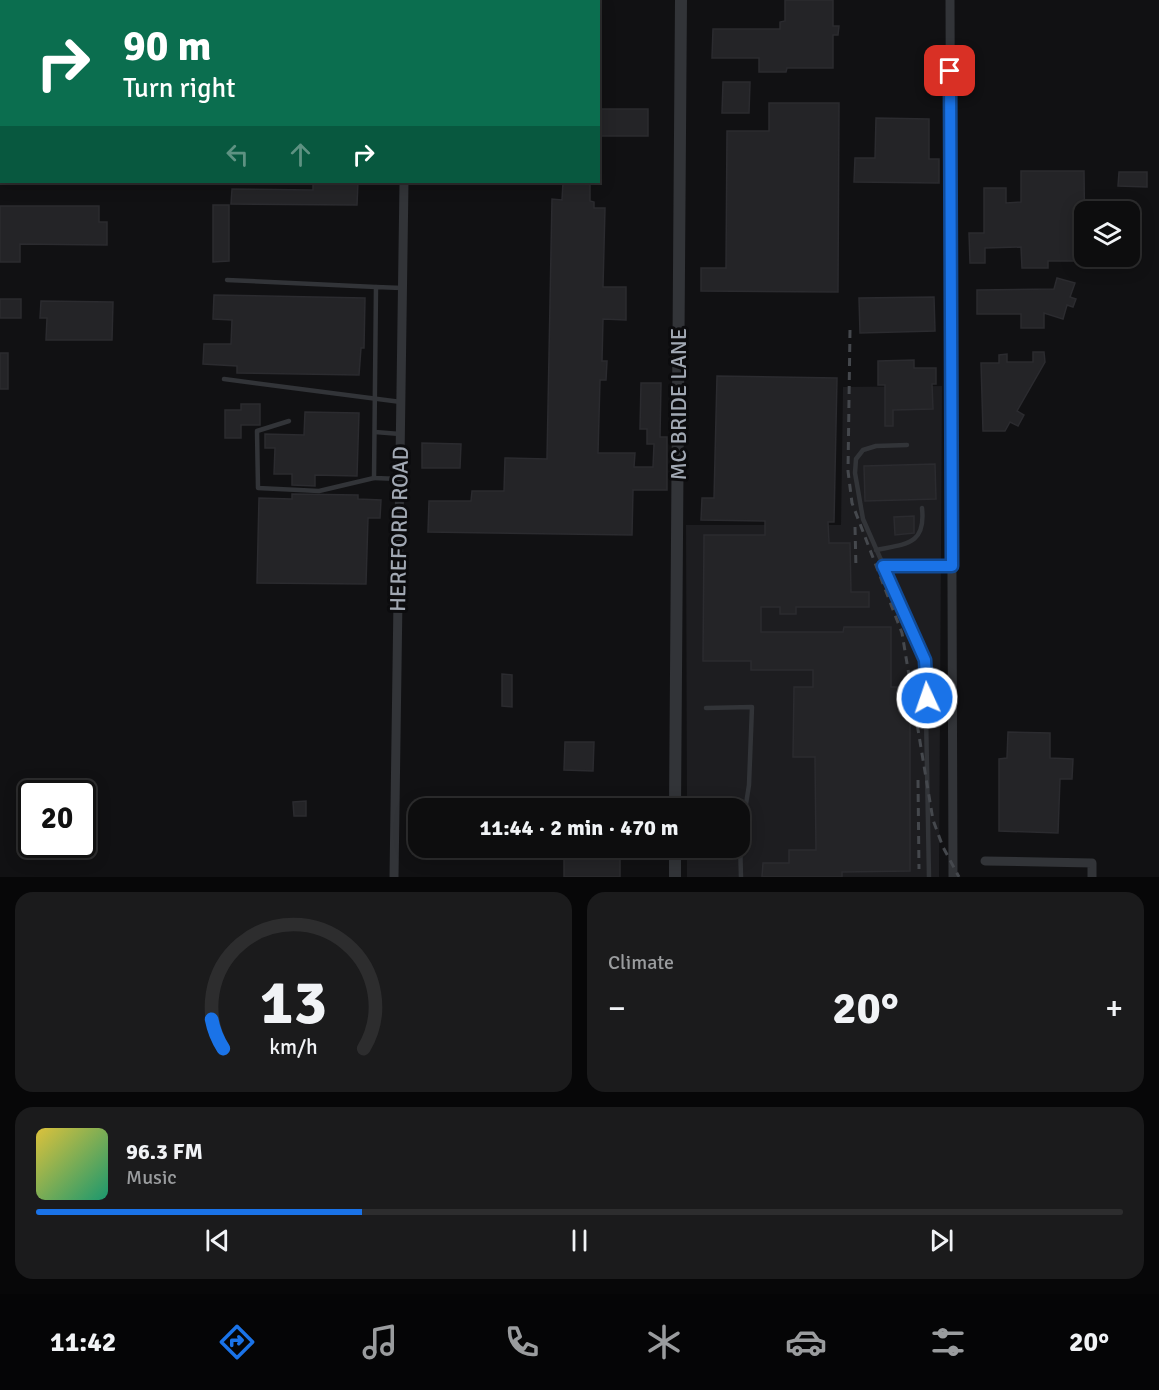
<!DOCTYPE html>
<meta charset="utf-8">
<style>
:root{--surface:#0d0d0e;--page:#1b1b1c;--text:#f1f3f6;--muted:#9a9c9e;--line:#2d2d2e;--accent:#1a73e8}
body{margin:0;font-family:Signika,sans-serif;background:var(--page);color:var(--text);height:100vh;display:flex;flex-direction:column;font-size:22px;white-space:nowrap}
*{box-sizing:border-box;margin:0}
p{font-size:20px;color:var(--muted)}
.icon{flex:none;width:33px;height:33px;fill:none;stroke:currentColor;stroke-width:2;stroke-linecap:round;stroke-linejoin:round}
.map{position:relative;height:877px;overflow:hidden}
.drawer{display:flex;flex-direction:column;gap:15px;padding:15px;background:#070708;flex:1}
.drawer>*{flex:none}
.banner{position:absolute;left:0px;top:0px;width:600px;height:183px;box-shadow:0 3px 15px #0003,0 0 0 2px var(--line);background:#0b6e4f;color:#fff;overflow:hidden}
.buttons{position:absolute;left:1074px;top:201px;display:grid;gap:12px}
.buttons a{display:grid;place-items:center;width:66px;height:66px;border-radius:12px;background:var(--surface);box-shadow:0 3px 15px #0003,0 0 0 2px var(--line);font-size:30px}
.speed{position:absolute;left:18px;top:780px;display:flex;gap:12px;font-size:30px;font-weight:700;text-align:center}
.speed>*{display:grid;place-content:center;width:78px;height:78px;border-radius:50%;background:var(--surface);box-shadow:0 3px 15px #0003,0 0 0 2px var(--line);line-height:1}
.speed .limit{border:3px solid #111;border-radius:9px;background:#fff;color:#111}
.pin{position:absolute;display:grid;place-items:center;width:51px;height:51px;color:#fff;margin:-26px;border-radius:12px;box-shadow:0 3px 9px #0006}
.me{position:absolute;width:66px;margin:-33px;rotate:357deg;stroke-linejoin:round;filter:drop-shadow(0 0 4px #0008)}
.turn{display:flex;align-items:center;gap:21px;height:126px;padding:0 24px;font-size:27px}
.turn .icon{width:78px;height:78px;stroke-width:2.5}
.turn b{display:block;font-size:42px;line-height:51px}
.lanes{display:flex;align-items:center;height:57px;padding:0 24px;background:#0003;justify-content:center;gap:30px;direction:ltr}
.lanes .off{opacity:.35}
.big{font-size:45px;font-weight:800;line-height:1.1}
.drawer .tile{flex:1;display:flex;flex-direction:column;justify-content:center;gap:9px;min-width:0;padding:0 21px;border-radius:18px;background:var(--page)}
.drawer .dial{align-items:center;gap:0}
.dial svg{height:156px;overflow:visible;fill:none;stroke:var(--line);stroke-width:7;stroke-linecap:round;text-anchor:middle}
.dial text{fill:var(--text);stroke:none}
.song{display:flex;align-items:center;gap:18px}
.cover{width:72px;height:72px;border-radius:9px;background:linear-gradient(135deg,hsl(50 70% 55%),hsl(160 70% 35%))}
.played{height:6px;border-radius:3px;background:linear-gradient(90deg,var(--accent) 30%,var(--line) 30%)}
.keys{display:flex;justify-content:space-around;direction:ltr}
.heat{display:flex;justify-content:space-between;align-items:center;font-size:33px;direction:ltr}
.drawer .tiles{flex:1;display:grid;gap:15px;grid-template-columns:1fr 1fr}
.tile:last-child{grid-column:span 2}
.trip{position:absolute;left:408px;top:798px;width:342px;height:60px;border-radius:18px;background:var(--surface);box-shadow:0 3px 15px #0003,0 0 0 2px var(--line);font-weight:800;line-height:60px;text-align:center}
.tabs{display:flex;height:96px;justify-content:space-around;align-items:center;background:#050506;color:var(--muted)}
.tabs .icon{width:42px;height:42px}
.tabs .current{color:var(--accent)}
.tabs b{font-size:27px;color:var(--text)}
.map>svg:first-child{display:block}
.built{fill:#1d1d20}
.building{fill:#242427;stroke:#2b2b2f;stroke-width:1.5}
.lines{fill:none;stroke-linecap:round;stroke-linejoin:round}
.service{stroke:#323438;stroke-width:4.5}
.minor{stroke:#323438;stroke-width:9}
.tertiary{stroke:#323438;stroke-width:12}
.rail{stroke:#45484d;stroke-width:3;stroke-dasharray:8 6;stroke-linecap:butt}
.route-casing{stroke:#114b97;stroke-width:15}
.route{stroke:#1a73e8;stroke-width:10}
.labels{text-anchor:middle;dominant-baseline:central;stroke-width:6;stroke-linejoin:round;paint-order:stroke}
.street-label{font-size:22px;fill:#a2a9b4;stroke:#0c0c0e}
</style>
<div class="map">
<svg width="1159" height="877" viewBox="0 0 1159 877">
<rect width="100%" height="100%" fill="#111113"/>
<!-- built -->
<polygon class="built" points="942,386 939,877 687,877 687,848 740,848 740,808 687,808 686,525 841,525 843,387"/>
<!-- building -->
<g class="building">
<polygon points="785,0 833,0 833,26 839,26 838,35 833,35 833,68 787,68 786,72 759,72 759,58 712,58 713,29 780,29 780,22 785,21"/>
<polygon points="723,82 750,82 749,113 722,113"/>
<polygon points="769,103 839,103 838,292 701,291 701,268 726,268 727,131 769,131"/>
<rect x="598" y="109" width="50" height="27"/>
<polygon points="876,118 929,119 929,159 939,159 939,183 854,182 855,158 875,158"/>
<polygon points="1021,171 1084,171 1085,261 1048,261 1048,268 1022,268 1021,247 985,248 985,263 970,263 969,233 984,233 984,188 1006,188 1006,203 1021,202"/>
<polygon points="1119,172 1147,172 1147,187 1118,186"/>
<polygon points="313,182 358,182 357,205 231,204 232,189 313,190"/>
<polygon points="563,182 590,182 590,201 594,202 594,208 605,208 603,287 626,287 626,320 603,319 602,361 607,361 606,380 600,380 598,453 635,453 634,467 653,467 654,444 647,444 647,429 640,429 641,383 661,383 660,437 667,437 667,490 633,490 632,535 428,532 429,501 471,501 472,491 504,491 505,458 547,459 552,199 562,200"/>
<polygon points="213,205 229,205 229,261 213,262"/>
<polygon points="0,206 99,206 99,222 107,222 107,245 20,244 20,262 0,262"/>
<polygon points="1057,278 1075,283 1070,297 1076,299 1073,307 1067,305 1063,319 1044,313 1044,328 1021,328 1021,314 977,314 977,290 1054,289"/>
<polygon points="214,295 365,298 364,348 361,348 359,375 237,373 237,366 203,364 204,344 231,344 232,320 213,319"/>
<polygon points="934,297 935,331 860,333 859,298"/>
<rect x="0" y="299" width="21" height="19"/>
<polygon points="41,301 113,302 112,340 46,340 47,318 40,318"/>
<polygon points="1033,352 1044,352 1045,362 1017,411 1024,415 1018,426 1010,422 1005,431 983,431 981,363 999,363 999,355 1007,354 1007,362 1033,362"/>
<rect x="0" y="353" width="8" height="36"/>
<polygon points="914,360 914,368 936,368 936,384 932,384 933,409 893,410 893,426 885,426 885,385 878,385 878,361"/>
<polygon points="717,376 837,378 834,522 828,522 829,543 850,543 851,592 869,592 869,607 796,607 796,614 780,614 780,607 761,607 761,632 843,632 844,627 891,627 891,687 910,687 910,871 842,872 842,877 762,877 763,863 789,863 789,850 816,850 815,757 793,757 794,687 813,687 813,670 751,670 751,661 703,661 704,535 765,535 765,521 701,520 702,498 714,498"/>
<polygon points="241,404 260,404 260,425 241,425 241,438 225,438 225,410 241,410"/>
<polygon points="305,412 359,413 357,476 315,475 315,486 292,485 292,474 274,474 275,448 265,448 265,434 304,435"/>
<polygon points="422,443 461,444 460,468 422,468"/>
<polygon points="935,464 936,499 865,501 864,466"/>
<polygon points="292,494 358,495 358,499 381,500 380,518 368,518 366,584 257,583 259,498 292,499"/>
<polygon points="914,516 914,533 895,535 894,517"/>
<polygon points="502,674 512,675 512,707 502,706"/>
<polygon points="1008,732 1050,733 1050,758 1073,759 1072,779 1060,779 1058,833 999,831 999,759 1007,758"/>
<polygon points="565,742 594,742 593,771 564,770"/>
<polygon points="306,801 306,816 294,816 293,802"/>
<rect x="564" y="848" width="56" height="29"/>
</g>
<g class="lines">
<!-- service -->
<g class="service">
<polyline points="452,0 452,2"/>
<polyline points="227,280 376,287"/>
<polyline points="224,379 401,402"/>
<polyline points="289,421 257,431 258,488 319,491 374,478"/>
<polyline points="375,432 400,434"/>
<polyline points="907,445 876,446 863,450 856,459 855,473 863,519 925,660 929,877"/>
<polyline points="400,479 374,478 376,287 402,288"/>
<path d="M876,550C906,544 926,545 922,508"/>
<polyline points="883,566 952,566"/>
<polyline points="706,708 752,707 749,785 740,842 741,877"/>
</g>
<!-- minor -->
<g class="minor">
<polyline points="950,0 953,877"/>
<polyline points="407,2 407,0"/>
<polyline points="985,861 1092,863 1092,877"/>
<polyline points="394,877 404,182"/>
</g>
<!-- tertiary -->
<g class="tertiary">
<polyline points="675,808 681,0"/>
<polyline points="675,877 675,848"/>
</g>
<!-- rail -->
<g class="rail">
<polyline points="850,330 848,471 852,503 902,633 933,820 943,847 959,877"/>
<polyline points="855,527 856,569"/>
<polyline points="918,780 919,869"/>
</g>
</g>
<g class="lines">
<defs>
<polyline id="route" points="927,698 925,660 883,566 952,566 950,71"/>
</defs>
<!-- route casing -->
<use href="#route" class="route-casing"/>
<!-- route -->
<use href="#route" class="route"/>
</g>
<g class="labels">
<!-- street labels -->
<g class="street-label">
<text transform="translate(678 404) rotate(-90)">MC BRIDE LANE</text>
<text transform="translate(399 529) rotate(-89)">HEREFORD ROAD</text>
</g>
</g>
</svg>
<div class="buttons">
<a><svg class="icon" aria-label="layers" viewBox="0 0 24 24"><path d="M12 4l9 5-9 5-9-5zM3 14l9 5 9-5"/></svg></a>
</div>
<div class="speed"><div class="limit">20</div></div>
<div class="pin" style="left:950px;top:71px;background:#d93025"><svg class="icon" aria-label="arrive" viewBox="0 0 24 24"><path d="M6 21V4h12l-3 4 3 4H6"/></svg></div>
<svg class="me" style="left:927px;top:698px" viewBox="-20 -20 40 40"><circle r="17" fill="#1a73e8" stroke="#fff" stroke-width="3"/><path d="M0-11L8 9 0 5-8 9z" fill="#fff"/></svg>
<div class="trip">11:44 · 2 min · 470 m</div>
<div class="banner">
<div class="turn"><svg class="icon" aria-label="right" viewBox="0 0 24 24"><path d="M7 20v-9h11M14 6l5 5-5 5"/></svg><div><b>90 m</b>Turn right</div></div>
<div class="lanes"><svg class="icon off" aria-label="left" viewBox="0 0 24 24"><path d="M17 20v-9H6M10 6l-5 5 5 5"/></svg><svg class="icon off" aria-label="ahead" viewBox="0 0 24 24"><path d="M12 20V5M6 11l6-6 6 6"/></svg><svg class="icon" aria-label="right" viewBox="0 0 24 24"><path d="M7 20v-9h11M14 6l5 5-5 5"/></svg></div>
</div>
</div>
<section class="drawer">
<div class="tiles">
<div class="tile dial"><svg viewBox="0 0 100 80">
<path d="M14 69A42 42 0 1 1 86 69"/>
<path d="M14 69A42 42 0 0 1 8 54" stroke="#1a73e8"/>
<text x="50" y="56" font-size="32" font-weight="700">13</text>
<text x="50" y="72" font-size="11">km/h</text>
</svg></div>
<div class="tile"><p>Climate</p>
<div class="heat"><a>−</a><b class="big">20°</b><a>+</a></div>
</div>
<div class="tile">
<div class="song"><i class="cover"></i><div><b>96.3 FM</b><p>Music</p></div></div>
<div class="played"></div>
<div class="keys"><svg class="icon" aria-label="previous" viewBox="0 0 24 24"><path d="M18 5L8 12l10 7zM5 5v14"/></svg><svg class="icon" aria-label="pause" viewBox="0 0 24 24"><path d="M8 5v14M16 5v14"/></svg><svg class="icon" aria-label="next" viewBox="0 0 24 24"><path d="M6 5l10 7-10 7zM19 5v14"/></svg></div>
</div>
</div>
</section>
<nav class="tabs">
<b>11:42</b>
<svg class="icon current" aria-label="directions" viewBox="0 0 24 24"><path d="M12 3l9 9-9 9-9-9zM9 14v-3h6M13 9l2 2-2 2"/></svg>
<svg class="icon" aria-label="music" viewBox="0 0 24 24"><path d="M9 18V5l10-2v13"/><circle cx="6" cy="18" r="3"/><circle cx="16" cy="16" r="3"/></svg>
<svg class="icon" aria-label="phone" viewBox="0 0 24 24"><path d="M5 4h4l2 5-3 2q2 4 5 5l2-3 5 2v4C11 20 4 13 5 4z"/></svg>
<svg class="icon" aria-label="climate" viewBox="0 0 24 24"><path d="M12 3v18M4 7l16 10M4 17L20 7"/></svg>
<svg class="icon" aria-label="car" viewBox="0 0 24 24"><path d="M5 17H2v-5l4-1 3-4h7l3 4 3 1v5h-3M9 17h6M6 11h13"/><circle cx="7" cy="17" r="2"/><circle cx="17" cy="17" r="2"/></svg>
<svg class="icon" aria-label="filters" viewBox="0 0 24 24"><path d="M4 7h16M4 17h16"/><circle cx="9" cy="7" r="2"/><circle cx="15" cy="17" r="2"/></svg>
<b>20°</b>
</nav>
